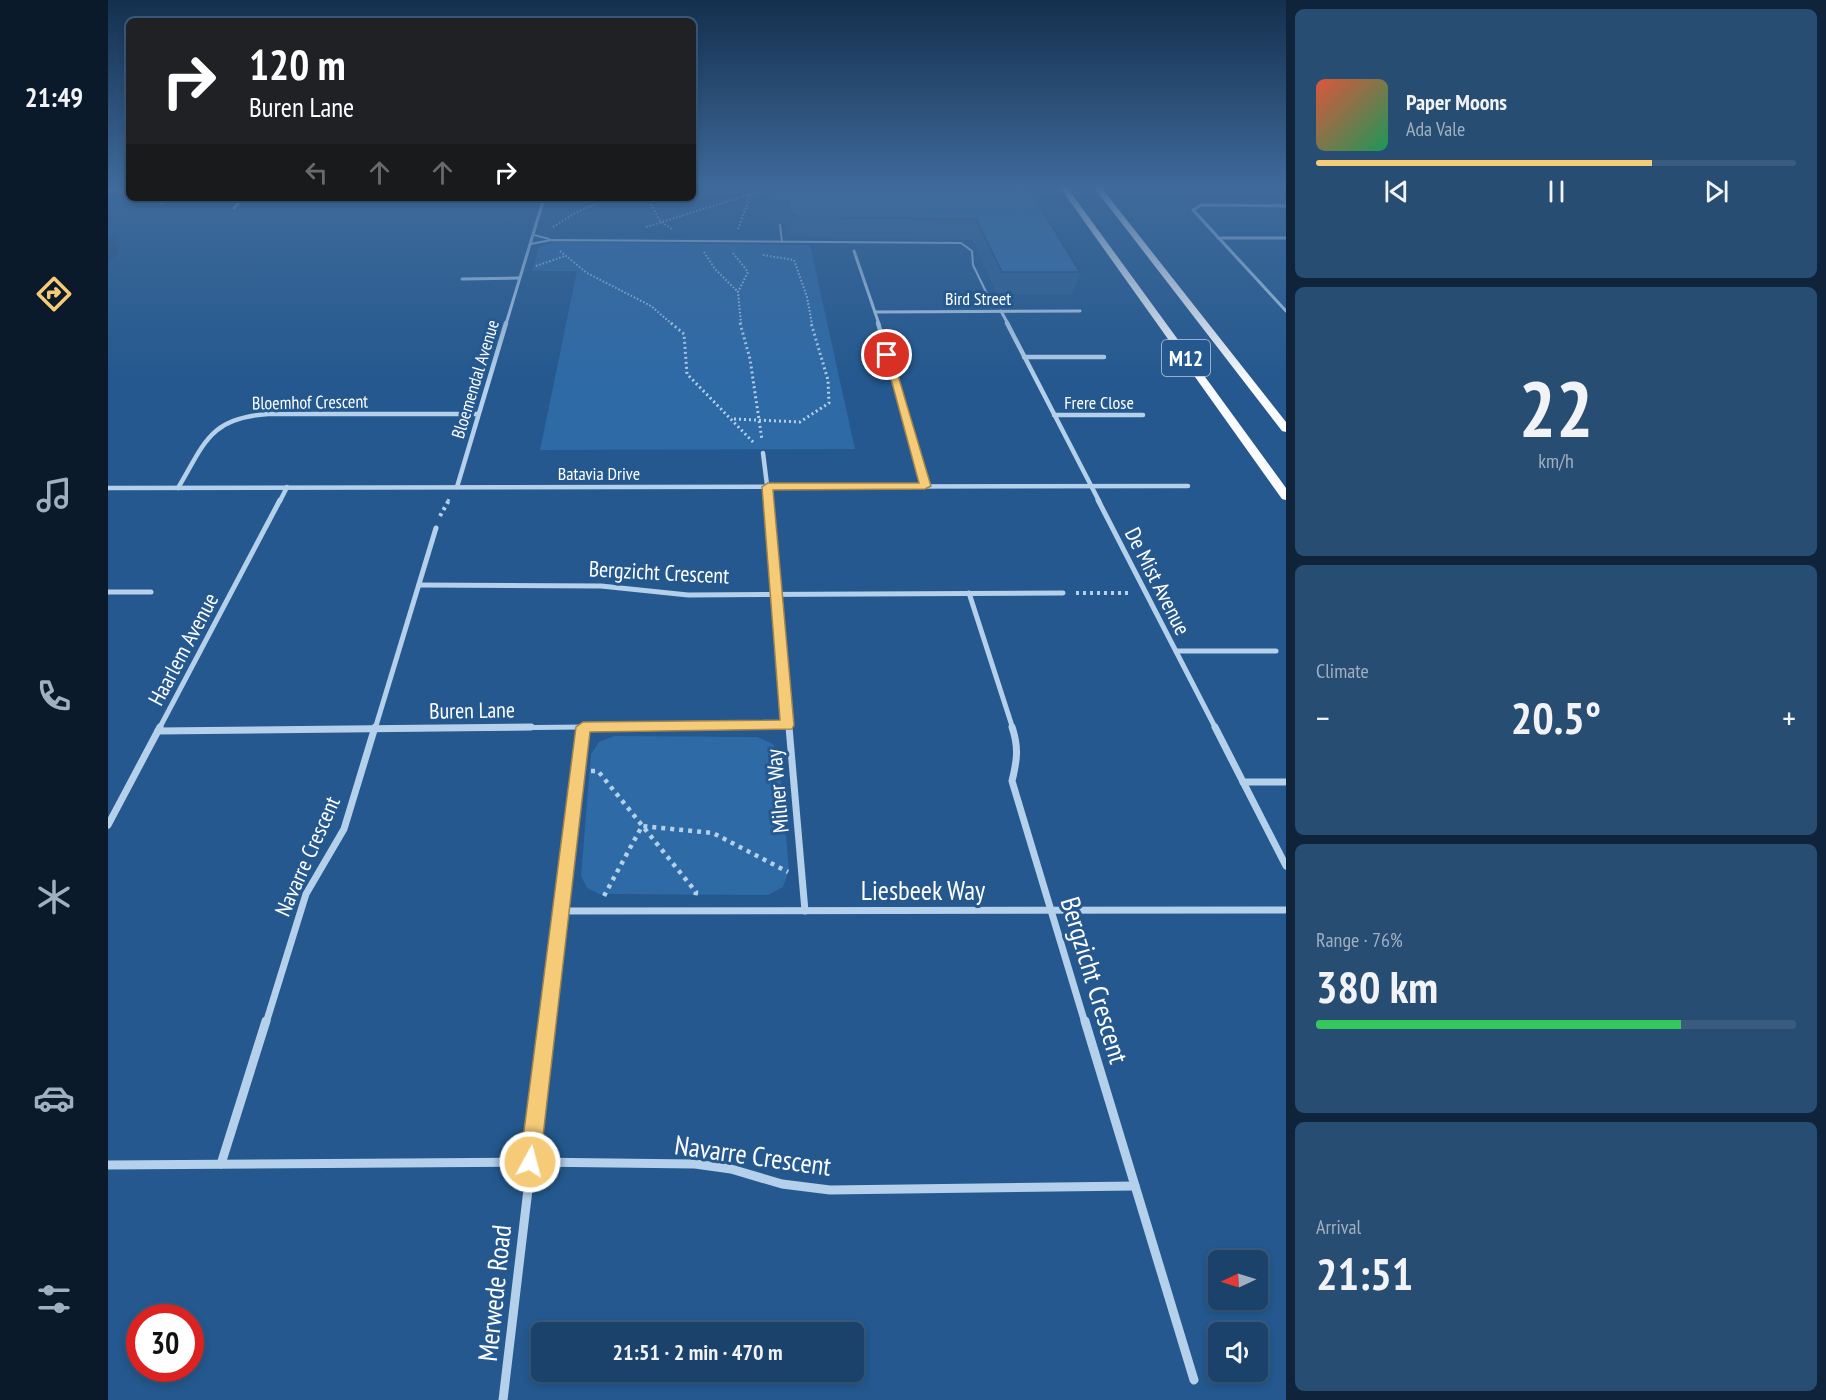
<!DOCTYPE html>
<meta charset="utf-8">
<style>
:root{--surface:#1b426a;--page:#284d72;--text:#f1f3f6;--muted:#a0b0c1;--line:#395b7e;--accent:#f6cb77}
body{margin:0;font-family:"PT Sans Narrow",sans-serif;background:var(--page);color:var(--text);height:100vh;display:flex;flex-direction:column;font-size:22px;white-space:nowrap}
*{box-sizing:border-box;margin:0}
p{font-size:20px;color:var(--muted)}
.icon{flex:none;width:33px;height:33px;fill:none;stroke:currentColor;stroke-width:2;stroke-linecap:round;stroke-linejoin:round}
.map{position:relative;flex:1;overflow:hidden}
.details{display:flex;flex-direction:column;gap:9px;padding:9px;background:#0f243a;width:540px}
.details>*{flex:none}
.top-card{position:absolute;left:18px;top:18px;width:570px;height:183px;border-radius:9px;box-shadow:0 3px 9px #0003,0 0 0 2px var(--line);background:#202124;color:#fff;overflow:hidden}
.needle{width:39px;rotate:266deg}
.buttons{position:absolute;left:1100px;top:1250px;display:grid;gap:12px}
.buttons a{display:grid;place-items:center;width:60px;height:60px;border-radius:9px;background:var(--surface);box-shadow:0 3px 9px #0003,0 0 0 2px var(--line);font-size:30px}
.speed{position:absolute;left:18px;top:1304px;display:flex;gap:12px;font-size:30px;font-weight:700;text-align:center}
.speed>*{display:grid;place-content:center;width:78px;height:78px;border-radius:50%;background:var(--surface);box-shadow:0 3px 9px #0003,0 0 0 2px var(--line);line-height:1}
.speed .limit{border:9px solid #d22;background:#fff;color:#111}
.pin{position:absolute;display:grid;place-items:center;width:51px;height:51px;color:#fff;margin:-26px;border:3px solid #fff;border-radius:50%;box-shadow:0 2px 6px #0007}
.me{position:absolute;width:66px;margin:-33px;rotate:7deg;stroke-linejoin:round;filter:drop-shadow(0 0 4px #0008)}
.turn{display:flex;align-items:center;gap:21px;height:126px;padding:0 24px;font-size:27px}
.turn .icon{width:78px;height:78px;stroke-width:2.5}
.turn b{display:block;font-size:42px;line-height:51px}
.lanes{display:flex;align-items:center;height:57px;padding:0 24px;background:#0003;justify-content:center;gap:30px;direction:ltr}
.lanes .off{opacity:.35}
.big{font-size:45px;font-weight:800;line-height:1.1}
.details .tile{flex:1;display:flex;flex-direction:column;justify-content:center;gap:9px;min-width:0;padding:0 21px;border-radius:9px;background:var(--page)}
.details .dial{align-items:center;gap:0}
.dial b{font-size:78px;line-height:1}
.song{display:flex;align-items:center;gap:18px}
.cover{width:72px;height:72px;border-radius:9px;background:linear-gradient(135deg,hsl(10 70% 55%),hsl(150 70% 35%))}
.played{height:6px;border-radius:3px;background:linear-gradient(90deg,var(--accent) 70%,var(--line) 70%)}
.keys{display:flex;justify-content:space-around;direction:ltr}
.heat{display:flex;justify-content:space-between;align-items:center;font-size:33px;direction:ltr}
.charge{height:9px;border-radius:4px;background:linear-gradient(90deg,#34c759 76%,var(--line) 0)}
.trip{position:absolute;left:423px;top:1322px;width:333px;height:60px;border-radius:9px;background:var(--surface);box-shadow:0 3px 9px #0003,0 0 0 2px var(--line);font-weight:800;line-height:60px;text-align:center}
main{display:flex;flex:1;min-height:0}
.tabs{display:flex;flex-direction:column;width:108px;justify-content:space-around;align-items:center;background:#0b1a2a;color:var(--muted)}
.tabs .icon{width:42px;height:42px}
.tabs .current{color:var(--accent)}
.tabs b{font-size:27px;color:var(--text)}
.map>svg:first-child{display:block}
.green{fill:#2e6aa6}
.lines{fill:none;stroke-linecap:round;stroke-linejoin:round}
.path-far3{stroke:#b4d0eb;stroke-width:2;stroke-dasharray:1.5 2;stroke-linecap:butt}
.path-far2{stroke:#b4d0eb;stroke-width:3;stroke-dasharray:2 3;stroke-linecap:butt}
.path-far1{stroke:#b4d0eb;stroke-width:4;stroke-dasharray:3 4;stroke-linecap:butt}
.path{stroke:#b4d0eb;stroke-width:4.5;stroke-dasharray:4 5;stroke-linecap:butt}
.lane{stroke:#b4d0eb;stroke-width:2}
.street-far4{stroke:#b4d0eb;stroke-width:3}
.street-far3{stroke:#b4d0eb;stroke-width:4.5}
.street-far2{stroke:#b4d0eb;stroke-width:5}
.street-far1{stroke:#b4d0eb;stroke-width:7}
.street{stroke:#b4d0eb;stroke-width:9}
.primary{fill:#f9fbff;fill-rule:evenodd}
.wall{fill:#2d5f93}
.shaded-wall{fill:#244e78}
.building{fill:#346fab;stroke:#244e78;stroke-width:1.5}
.route{fill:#f6cb77;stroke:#a0844d;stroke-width:1.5}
.labels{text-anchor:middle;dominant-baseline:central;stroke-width:6;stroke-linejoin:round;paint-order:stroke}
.far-street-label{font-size:18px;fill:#fff;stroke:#24588e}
.shield{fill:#24588e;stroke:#bdcddd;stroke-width:1.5}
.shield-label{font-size:21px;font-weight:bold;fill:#fff}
.street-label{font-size:22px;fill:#fff;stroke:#24588e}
.near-street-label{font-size:27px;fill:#fff;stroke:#24588e}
</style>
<main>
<nav class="tabs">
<b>21:49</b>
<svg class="icon current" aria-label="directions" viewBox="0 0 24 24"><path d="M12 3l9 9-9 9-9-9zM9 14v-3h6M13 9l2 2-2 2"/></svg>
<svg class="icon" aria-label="music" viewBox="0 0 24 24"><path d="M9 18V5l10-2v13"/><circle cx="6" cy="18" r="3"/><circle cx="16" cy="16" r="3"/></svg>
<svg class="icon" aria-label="phone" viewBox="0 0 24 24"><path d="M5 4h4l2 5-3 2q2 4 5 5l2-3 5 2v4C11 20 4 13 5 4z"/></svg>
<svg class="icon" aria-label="climate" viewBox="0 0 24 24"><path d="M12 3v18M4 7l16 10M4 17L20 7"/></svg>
<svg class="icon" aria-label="car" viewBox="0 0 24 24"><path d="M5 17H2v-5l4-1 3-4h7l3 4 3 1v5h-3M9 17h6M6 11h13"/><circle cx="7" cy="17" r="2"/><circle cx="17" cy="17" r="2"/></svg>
<svg class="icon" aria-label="filters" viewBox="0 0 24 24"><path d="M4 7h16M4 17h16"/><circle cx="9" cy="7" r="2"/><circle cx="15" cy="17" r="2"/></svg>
</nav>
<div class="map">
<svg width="1178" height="1400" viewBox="0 0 1178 1400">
<rect width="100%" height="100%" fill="#24588e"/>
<!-- green -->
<g class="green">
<polygon points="447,242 702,245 747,449 432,450 469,271 424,271 431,247"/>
<polygon points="506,736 649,737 665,744 671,758 681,870 675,887 660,895 491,894 479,888 473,876 483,754 491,742"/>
</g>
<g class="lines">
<!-- path-far3 -->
<g class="path-far3">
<polyline points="540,198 552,221 564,229"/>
<polyline points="445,227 467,213 501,198"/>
<polyline points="538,227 643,194 651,186"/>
<polyline points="630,229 643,194"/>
<polyline points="452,251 479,273 543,306 564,324"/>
<polyline points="596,252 607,269 630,292"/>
<polyline points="625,253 640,272 630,292 633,324"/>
<polyline points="655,255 686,260 699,297 704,324"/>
<polyline points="428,266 457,256"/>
</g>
<!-- path-far2 -->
<g class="path-far2">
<polyline points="563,323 576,334 579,374 646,443"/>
<polyline points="632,323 642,359 654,440"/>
<polyline points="626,419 692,422 721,403 720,380 703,323"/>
<polyline points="340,501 341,499"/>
</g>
<!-- path-far1 -->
<g class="path-far1">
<polyline points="332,516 341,500"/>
<polyline points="968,593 1023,593"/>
</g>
<!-- path -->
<g class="path">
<polyline points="483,771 490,771 588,892 587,899"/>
<polyline points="496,896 534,826 605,833 680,872"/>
</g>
<!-- lane -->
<g class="lane">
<polyline points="585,188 592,186"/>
<polyline points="672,225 674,242"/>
<polyline points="426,235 441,239"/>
<polyline points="423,244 443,240 853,243 864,251 865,265 881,298"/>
</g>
<!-- street-far4 -->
<g class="street-far4">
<polyline points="0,191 21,191"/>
<polyline points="54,203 58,198"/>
<polyline points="1178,206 1093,205 1085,210 1178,311"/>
<polyline points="126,208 136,198"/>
<polyline points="1110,238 1178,238"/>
<polyline points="746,251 771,324"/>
<polyline points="354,279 411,278"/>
<polyline points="893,311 900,324"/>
<polyline points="767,312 972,311"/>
<polyline points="398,324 436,198"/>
</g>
<!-- street-far3 -->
<g class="street-far3">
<polyline points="770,323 817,486"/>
<polyline points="899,323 991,501"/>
<polyline points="916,357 996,357"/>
<polyline points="946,415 1035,415"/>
<polyline points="655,453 661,501"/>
<polyline points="349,487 398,323"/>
<polyline points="0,488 1080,486"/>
<path d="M70,488C97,443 101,418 160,414H370"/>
<polyline points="172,501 179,487"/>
</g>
<!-- street-far2 -->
<g class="street-far2">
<polyline points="661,500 681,729"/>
<polyline points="990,500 1108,729"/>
<polyline points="311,585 493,586 580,595 955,593"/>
<polyline points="0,592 43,592"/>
<polyline points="861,593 905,729"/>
<polyline points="1068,651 1168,651"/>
<polyline points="51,729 172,500"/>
<polyline points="266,729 679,725"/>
<polyline points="267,729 328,528"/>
</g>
<!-- street-far1 -->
<g class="street-far1">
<polyline points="681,727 697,911"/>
<path d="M904,727C911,747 909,761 904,781L977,1023"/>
<polyline points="1107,727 1178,866"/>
<polyline points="50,731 423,727"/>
<polyline points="1135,782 1178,782"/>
<polyline points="0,825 52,727"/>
<polyline points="453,911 1178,910"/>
<polyline points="158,1023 198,894 236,829 267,727"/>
<polyline points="440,1023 475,727"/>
</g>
<!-- street -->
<g class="street">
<polyline points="977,1021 1086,1380"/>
<polyline points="113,1164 158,1021"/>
<polyline points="0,1165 422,1162 587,1164 623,1169 674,1184 722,1190 1027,1186"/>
<polyline points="395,1400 440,1021"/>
</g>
<!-- primary -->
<g class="primary">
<polygon points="951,186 958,186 1178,488 1178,500 1174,499"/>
<polygon points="985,186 992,186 1178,422 1178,432 1174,431"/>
</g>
</g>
<!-- wall -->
<polygon class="wall" points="659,186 919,186 972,272 965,294 889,294 864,240 689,237 681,234 680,222 660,221"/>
<!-- shaded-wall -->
<polygon class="shaded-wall" points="5,236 12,252 0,264 0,240"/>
<!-- building -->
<g class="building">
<polygon points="660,186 919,186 972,272 894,272 868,219 690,217 682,213 681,201 661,201"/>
<polygon points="0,236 5,236 0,240"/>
</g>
<!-- sky -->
<linearGradient id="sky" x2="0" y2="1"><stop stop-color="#14304e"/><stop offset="0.49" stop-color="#3f6a9b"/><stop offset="1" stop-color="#3f6a9b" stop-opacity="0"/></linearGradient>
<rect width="1178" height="382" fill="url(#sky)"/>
<!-- route -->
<polygon class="route" points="776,353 784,355 823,486 817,489 665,490 686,725 684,729 482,732 432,1162 429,1170 422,1173 415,1170 412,1162 468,727 475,722 672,720 654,487 660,483 811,483"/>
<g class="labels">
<!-- far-street labels -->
<g class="far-street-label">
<text x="870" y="298">Bird Street</text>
<text transform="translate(367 379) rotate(-73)">Bloemendal Avenue</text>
<text transform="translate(202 402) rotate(-1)">Bloemhof Crescent</text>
<text x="991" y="402">Frere Close</text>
<text x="491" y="473">Batavia Drive</text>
</g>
<!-- shield labels -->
<rect class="shield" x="1054" y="340" width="48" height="36" rx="4.5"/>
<g class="shield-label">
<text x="1078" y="358">M12</text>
</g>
<!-- street labels -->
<g class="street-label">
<text transform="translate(551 572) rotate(3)">Bergzicht Crescent</text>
<text transform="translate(1050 581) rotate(63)">De Mist Avenue</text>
<text transform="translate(75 649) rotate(-62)">Haarlem Avenue</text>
<text transform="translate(364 710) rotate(-1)">Buren Lane</text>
<text transform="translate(669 791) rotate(-95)">Milner Way</text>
<text transform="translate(199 856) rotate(-66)">Navarre Crescent</text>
</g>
<!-- near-street labels -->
<g class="near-street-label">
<text x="815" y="890">Liesbeek Way</text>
<text transform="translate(987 980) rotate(73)">Bergzicht Crescent</text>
<text transform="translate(645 1155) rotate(8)">Navarre Crescent</text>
<text transform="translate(386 1293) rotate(-84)">Merwede Road</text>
</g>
</g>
</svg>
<div class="buttons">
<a><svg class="needle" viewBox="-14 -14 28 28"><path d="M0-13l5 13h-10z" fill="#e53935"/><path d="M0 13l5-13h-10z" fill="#a0b0c1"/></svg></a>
<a><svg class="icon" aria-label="sound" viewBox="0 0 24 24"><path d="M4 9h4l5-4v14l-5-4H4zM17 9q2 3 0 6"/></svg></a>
</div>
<div class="speed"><div class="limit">30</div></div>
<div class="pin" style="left:779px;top:355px;background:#d93025"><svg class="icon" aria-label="arrive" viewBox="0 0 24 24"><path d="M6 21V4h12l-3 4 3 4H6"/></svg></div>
<svg class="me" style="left:422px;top:1162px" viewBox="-20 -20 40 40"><circle r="17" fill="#f6cb77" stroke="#fff" stroke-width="3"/><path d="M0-11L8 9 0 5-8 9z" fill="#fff"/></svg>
<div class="trip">21:51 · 2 min · 470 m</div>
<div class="top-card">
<div class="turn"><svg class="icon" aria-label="right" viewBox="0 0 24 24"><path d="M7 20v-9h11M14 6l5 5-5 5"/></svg><div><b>120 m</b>Buren Lane</div></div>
<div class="lanes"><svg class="icon off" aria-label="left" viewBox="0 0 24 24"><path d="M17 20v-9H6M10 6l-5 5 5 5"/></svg><svg class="icon off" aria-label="ahead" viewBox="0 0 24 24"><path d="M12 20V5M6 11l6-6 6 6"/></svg><svg class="icon off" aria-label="ahead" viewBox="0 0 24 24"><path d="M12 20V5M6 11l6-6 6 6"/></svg><svg class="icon" aria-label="right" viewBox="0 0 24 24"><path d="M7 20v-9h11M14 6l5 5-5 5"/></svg></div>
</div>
</div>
<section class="details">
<div class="tile">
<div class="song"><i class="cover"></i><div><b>Paper Moons</b><p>Ada Vale</p></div></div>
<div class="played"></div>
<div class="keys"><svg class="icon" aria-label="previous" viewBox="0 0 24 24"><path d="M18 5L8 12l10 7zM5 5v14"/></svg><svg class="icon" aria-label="pause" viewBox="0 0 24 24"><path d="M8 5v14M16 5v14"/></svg><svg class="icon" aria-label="next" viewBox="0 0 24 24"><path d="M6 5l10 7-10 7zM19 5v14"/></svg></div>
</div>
<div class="tile dial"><b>22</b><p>km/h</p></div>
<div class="tile"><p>Climate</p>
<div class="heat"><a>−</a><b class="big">20.5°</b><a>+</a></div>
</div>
<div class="tile"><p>Range · 76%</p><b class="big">380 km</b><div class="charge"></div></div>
<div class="tile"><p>Arrival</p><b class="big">21:51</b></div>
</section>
</main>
